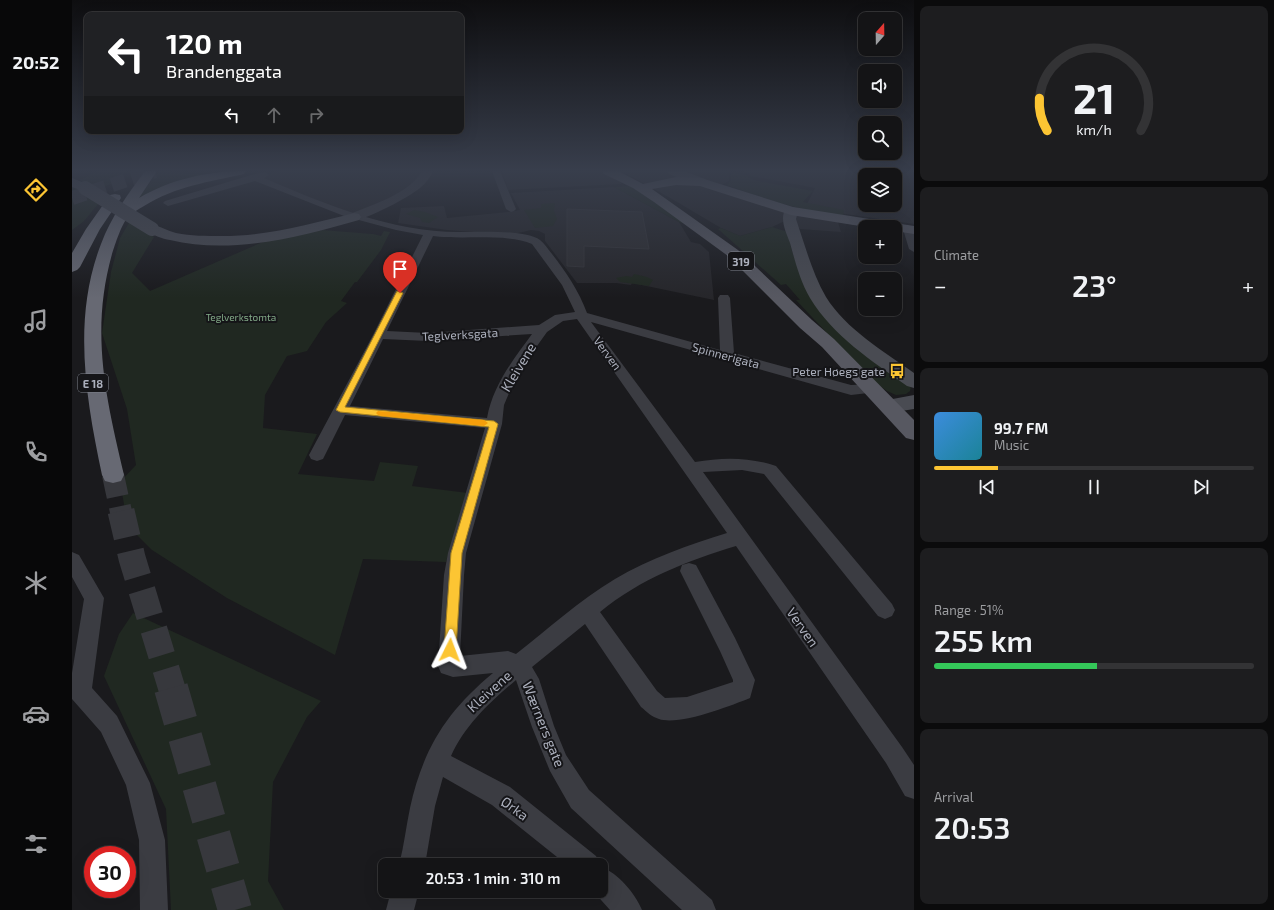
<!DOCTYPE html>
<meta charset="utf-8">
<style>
:root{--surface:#141416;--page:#1d1d1f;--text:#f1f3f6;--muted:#9d9ea1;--line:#333335;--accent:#fcc533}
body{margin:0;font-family:"Exo 2",sans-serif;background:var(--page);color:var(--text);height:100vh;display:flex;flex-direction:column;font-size:15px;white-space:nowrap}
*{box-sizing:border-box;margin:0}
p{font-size:13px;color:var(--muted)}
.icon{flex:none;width:22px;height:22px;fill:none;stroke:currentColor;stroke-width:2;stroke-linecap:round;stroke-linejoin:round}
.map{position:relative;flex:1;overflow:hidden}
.side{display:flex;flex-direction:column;gap:6px;padding:6px;background:#0b0b0c;width:360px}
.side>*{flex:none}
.banner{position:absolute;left:12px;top:12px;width:380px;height:122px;border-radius:8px;box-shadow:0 4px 16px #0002,0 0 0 1px var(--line);background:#202124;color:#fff;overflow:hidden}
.needle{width:26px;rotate:20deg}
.tools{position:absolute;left:786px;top:12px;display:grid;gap:8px}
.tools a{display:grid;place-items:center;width:44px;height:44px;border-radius:8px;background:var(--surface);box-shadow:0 4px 16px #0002,0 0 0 1px var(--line);font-size:20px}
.speed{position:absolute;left:12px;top:846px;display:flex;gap:8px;font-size:20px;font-weight:700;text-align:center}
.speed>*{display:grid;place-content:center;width:52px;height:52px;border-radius:50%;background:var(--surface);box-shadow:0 4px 16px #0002,0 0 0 1px var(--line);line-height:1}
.speed .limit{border:6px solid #d22;background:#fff;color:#111}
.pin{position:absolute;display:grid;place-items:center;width:34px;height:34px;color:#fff;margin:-41px -17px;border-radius:50% 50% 50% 0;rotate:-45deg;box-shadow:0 0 4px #0007}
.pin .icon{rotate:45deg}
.me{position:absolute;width:44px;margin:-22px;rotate:3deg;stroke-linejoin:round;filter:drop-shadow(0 0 3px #0008)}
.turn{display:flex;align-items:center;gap:14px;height:84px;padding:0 16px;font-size:18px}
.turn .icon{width:52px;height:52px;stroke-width:2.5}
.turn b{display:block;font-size:28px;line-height:34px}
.lanes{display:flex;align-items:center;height:38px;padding:0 16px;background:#0003;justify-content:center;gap:20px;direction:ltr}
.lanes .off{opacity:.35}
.big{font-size:30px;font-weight:600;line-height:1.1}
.side .widget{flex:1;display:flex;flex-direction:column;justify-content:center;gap:6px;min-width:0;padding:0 14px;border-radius:8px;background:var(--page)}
.side .dial{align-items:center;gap:0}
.dial svg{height:104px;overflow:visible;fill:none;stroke:var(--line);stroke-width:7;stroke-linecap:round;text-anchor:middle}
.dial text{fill:var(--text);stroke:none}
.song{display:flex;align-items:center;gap:12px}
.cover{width:48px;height:48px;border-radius:6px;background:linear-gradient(135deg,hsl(210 70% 55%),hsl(190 70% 35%))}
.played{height:4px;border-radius:2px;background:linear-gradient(90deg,var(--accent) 20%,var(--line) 20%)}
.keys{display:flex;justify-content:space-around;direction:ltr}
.heat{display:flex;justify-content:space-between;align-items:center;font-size:22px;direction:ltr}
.charge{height:6px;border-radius:3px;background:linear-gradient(90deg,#34c759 51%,var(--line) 0)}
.trip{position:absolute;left:306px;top:858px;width:230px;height:40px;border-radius:8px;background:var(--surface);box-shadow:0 4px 16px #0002,0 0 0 1px var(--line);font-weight:600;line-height:40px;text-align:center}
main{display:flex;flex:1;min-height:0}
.dock{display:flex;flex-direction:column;width:72px;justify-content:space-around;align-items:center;background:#080809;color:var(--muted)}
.dock .icon{width:28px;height:28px}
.dock .current{color:var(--accent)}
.dock b{font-size:18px;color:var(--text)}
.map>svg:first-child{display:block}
.built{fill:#26262a;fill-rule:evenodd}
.green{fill:#202821}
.building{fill:#2d2d31;stroke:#343439}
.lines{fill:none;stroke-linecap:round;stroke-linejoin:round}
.trunk-tunnel{stroke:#37383d;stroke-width:14;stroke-dasharray:14 7;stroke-linecap:butt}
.motorway-tunnel-far2{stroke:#37383d;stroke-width:22;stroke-dasharray:22 10;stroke-linecap:butt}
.motorway-tunnel-far1{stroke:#37383d;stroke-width:27;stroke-dasharray:27 14;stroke-linecap:butt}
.motorway-tunnel{stroke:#37383d;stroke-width:34;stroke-dasharray:34 17;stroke-linecap:butt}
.minor{fill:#3b3c42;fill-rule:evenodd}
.tertiary{fill:#3b3c42;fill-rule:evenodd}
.secondary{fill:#494b52;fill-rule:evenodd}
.primary{fill:#575861;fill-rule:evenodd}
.motorway{fill:#676973;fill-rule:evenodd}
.secondary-bridge{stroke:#494b52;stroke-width:14}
.route{fill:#fcc533;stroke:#a48021}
.slow{fill:#f59e0b}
.labels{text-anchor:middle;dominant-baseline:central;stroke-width:4;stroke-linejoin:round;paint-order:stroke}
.far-park-label{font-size:10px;fill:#82a987;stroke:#151518}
.shield{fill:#151518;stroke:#7f828c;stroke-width:1}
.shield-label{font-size:11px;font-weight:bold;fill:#acb0bd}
.street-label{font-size:12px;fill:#acb0bd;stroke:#151518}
.poi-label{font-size:12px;fill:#acb0bd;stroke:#151518;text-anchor:end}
.near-street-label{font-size:14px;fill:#acb0bd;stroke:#151518}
</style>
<main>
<nav class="dock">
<b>20:52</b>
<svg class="icon current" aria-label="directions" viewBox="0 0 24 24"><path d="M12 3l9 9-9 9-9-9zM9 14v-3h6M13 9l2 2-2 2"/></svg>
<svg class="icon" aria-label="music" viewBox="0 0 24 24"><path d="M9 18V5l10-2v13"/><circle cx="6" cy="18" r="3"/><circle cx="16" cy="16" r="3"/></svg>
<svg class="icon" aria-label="phone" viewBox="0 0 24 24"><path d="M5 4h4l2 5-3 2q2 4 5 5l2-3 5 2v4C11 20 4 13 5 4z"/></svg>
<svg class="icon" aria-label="climate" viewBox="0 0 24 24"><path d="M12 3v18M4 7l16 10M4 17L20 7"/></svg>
<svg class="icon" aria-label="car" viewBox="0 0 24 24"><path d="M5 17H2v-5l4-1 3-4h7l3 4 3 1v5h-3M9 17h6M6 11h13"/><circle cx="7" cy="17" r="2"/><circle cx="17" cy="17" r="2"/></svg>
<svg class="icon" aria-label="filters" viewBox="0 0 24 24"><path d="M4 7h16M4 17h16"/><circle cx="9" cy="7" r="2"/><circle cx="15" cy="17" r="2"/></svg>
</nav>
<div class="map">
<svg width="842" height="910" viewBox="0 0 842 910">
<rect width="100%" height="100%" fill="#1a1a1d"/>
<!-- built -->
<g class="built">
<polygon points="209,171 348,171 348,176 329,192 282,217 182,177"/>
<polygon points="430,171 657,171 657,181 647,186 766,222 769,232 728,229 717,219 700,227 668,236 649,228 600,199 553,173 549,184 436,190"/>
<path d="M672,171H842V224L733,208L743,188L679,176ZM793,175H823V205H793Z"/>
<polygon points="542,187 607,222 619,242 628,244 637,252 642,300 560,283 559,285 544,283 505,283 473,241 473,234 467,231 459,230 442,234 426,234 375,230 326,223 329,208 372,206 375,218 436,212 448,210 439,193"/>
</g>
<!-- green -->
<g class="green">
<polygon points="25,171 54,171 40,184 23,189 8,180"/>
<path d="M87,171C104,171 119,175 136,174L64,201Z"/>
<path d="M659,172L673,175L681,180L741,191L731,202L772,210L771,218C731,211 693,199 655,185L659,181Z"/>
<polygon points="0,186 27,203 12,221 0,230 0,199 8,197 0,191"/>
<polygon points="560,186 617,224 607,222 542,187"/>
<polygon points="483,203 482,211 485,219 481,226 463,228 452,210 469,208 469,204"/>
<polygon points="342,210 353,212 366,217 357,223 350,222 348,218 334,214"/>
<polygon points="57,223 82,237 60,273 78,291 200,238 250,230 301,234 309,236 312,231 318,232 309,250 285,282 283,282 269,301 275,303 254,322 235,351 215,356 193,395 191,428 245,434 226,474 302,481 308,462 346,466 340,486 396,493 374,562 291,559 263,655 155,598 80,550 56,526 48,482 64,465 55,409 30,333 39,272 48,238"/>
<polygon points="700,227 716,232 719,248 734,289 839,386 838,391 834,394 824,395 815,391 798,379 724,300 728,300 714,284 709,285 646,229 649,228 668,236"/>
<polygon points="562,274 575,277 581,280 577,286 548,282 544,278 554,276 560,277"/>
<polygon points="61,613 249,701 235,717 201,782 196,881 212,910 99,910 94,809 32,676 47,634"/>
</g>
<!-- building -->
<polygon class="building" points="495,209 570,212 577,249 512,246 512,267 495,266"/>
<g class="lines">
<!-- trunk-tunnel -->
<polyline class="trunk-tunnel" points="0,198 83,171"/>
<!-- motorway-tunnel-far2 -->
<polyline class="motorway-tunnel-far2" points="41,475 49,512"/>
<!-- motorway-tunnel-far1 -->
<polyline class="motorway-tunnel-far1" points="49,511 60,558 100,689"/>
<!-- motorway-tunnel -->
<polyline class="motorway-tunnel" points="99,688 163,910"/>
<!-- minor -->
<g class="minor">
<polygon points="420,171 428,171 444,209 442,211 439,212 434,209"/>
<path d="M193,172L197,175L192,178C253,204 319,232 387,232C405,232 453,229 468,240C472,243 476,249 480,254C494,272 507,291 515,313L648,350L646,298L648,295H656L658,298L662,353L779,385L800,384L805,386L807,389L805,392L779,395L519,322L623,462C651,457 677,457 704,466L820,604L823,610L820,616L813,619L806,616L692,474L670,470L631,472L830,747L842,765V799L833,796L814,763L664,546C615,561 568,579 528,612L585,691L593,698L615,697L661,682V680L648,651L608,571L610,565L617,563L624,565L663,638L683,680L678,698C658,706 607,726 587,719C580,717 575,712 569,707L513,624L460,667L467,679L482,726L494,755L517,790L640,900L644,910H610L499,808L478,771L460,727L444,680C419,701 393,725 379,756L438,787L524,856L528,865H495L420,805L371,777L363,806L353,865H327C332,846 334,827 338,808C351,749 374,712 421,673L381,677L369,673L366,666L372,575L376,553L413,428L273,415L251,459L245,461L239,459L237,455L301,335L351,235L324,230L272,216L183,181L96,206L91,203L93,201L179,175ZM361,236C389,240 436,233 460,244L490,285L503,312L483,315L467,325L356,333L315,331ZM505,319L655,533C617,545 578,558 543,579C508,600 476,629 444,654L436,651L388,656L392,575L394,553L430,424L432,405L445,374L475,332L491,321ZM460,334C441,360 421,385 415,418L278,406L311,339L356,341Z"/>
<polygon points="836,226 840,227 842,232 842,252 837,249 831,229"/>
<polygon points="0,552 7,555 32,598 20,688 45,716 78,783 93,840 96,910 68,910 67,840 54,785 29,732 0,699 0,673 12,599 0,577"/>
<path d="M529,867C546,873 563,893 570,910H538L521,891H529Z"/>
<polygon points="319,891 347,891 342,910 314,910"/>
</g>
<!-- tertiary -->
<path class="tertiary" d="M350,171H361C358,178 354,183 348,188C337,197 290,223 278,220L276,217L278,214C300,205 338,193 350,171Z"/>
<!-- secondary -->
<g class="secondary">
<polygon points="595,171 612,171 633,179 635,182 633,185 625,185 597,174"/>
<polygon points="0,178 17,185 19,188 17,191 13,192 0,187"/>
<path d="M719,207L724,208L726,211L724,219C733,245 740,273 754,297C774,329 811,351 842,373V388L835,386C800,361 761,336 738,298C728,281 723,261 718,243C714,232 707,219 714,208Z"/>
<path d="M282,213L287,214L289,217L287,220C228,237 159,255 98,240C90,239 82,235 75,232L73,229L75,226C85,223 94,231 104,233C119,236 134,236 150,236C195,236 239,224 282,213Z"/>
<polygon points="842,395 842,409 817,413 810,411 807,406 810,401"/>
</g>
<!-- primary -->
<polygon class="primary" points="530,171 546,171 571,184 604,177 629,178 721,207 842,226 842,234 823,231 823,227 794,227 719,215 628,186 604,185 580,189 666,250 740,320 762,339 842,420 842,440 834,438 750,347 728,328 656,256 582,202 561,188 532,174"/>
<!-- motorway -->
<g class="motorway">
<path d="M73,171H85L67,198C99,179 136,171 174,171L172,174C137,182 104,186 72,206C67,209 61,212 57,216C50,222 43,245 40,254C18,333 34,398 52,475L49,481L41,483L33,481L30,475C14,399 0,319 29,244C39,217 56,194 73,171Z"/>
<polygon points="43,194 48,195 49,198 28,229 8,267 5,270 0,272 0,253 14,229 38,195"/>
</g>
<!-- secondary-bridge -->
<polyline class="secondary-bridge" points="13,188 80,229"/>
</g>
<!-- sky -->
<linearGradient id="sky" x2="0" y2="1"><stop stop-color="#0e0e10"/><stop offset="0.57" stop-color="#383e4c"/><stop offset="1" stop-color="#383e4c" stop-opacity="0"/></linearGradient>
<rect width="842" height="298" fill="url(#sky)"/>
<!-- route -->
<polygon class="route" points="325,291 331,293 273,407 422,421 426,424 390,553 384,650 382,654 378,656 374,654 372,650 379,553 417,427 268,412 264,410"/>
<!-- slow -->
<polygon class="slow" points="306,411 412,420 416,423 412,426 309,416 306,415 304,413"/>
<!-- icons -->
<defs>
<symbol id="bus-bare" viewBox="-9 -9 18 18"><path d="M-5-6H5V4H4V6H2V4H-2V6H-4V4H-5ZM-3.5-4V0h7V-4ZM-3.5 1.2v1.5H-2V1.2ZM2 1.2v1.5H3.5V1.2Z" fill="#fcc533" stroke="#151518" stroke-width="2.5" paint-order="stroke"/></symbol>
</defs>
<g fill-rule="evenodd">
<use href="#bus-bare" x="814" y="360" width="22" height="22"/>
</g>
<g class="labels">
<!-- far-park labels -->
<g class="far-park-label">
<text x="169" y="317">Teglverkstomta</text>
</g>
<!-- shield labels -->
<g class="shield">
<rect x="656" y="252" width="26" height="18" rx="3"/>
<rect x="6" y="374" width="30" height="18" rx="3"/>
</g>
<g class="shield-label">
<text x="669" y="261">319</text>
<text x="21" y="383">E 18</text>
</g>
<!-- street labels -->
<g class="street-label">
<text transform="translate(388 334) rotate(-3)">Teglverksgata</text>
<text transform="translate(536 353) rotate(54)">Verven</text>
<text transform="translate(654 355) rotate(15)">Spinnerigata</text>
</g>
<!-- poi labels -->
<g class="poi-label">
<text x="813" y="371">Peter Høegs gate</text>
</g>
<!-- near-street labels -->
<g class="near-street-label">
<text transform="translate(446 367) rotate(-59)">Kleivene</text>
<text transform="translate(731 627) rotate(55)">Verven</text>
<text transform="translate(417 691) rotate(-42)">Kleivene</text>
<text transform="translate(472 724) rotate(68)">Wærners gate</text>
<text transform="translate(443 808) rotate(36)">Ørka</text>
</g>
</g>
</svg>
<div class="tools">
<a><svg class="needle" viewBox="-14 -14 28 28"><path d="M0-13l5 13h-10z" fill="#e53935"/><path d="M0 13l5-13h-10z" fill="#9d9ea1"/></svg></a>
<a><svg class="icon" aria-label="sound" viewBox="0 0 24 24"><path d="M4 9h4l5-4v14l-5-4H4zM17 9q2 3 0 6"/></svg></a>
<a><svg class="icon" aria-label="search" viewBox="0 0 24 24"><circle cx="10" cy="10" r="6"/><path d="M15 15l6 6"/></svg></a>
<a><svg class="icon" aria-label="layers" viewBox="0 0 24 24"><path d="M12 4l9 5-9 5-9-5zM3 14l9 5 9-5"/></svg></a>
<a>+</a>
<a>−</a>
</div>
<div class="speed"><div class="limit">30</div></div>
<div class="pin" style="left:328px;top:293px;background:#d93025"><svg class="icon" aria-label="arrive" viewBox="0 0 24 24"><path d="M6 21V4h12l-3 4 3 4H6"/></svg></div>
<svg class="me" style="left:378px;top:650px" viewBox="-20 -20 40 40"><path d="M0-17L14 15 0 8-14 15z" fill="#fcc533" stroke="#fff" stroke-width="4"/></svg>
<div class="trip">20:53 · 1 min · 310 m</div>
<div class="banner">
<div class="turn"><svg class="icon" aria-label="left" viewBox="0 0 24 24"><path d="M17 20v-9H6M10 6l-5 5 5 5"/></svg><div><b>120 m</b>Brandenggata</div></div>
<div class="lanes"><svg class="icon" aria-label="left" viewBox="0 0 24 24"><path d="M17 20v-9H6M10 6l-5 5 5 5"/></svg><svg class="icon off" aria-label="ahead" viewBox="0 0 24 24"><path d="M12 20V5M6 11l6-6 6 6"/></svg><svg class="icon off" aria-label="right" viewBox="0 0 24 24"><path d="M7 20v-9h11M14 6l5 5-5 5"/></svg></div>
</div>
</div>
<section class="side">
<div class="widget dial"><svg viewBox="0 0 100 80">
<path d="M14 69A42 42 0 1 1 86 69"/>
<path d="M14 69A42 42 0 0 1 8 44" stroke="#fcc533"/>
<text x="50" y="56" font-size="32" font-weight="700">21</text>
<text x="50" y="72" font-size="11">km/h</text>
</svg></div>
<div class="widget"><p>Climate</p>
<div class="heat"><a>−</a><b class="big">23°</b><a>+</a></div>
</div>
<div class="widget">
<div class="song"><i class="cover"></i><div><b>99.7 FM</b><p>Music</p></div></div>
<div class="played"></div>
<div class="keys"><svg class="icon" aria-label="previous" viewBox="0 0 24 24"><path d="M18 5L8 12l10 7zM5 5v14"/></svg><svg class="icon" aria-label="pause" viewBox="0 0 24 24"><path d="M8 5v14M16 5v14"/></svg><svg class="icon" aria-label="next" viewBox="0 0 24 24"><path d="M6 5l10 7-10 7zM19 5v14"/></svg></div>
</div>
<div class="widget"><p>Range · 51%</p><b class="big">255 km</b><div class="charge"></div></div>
<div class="widget"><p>Arrival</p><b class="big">20:53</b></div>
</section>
</main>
